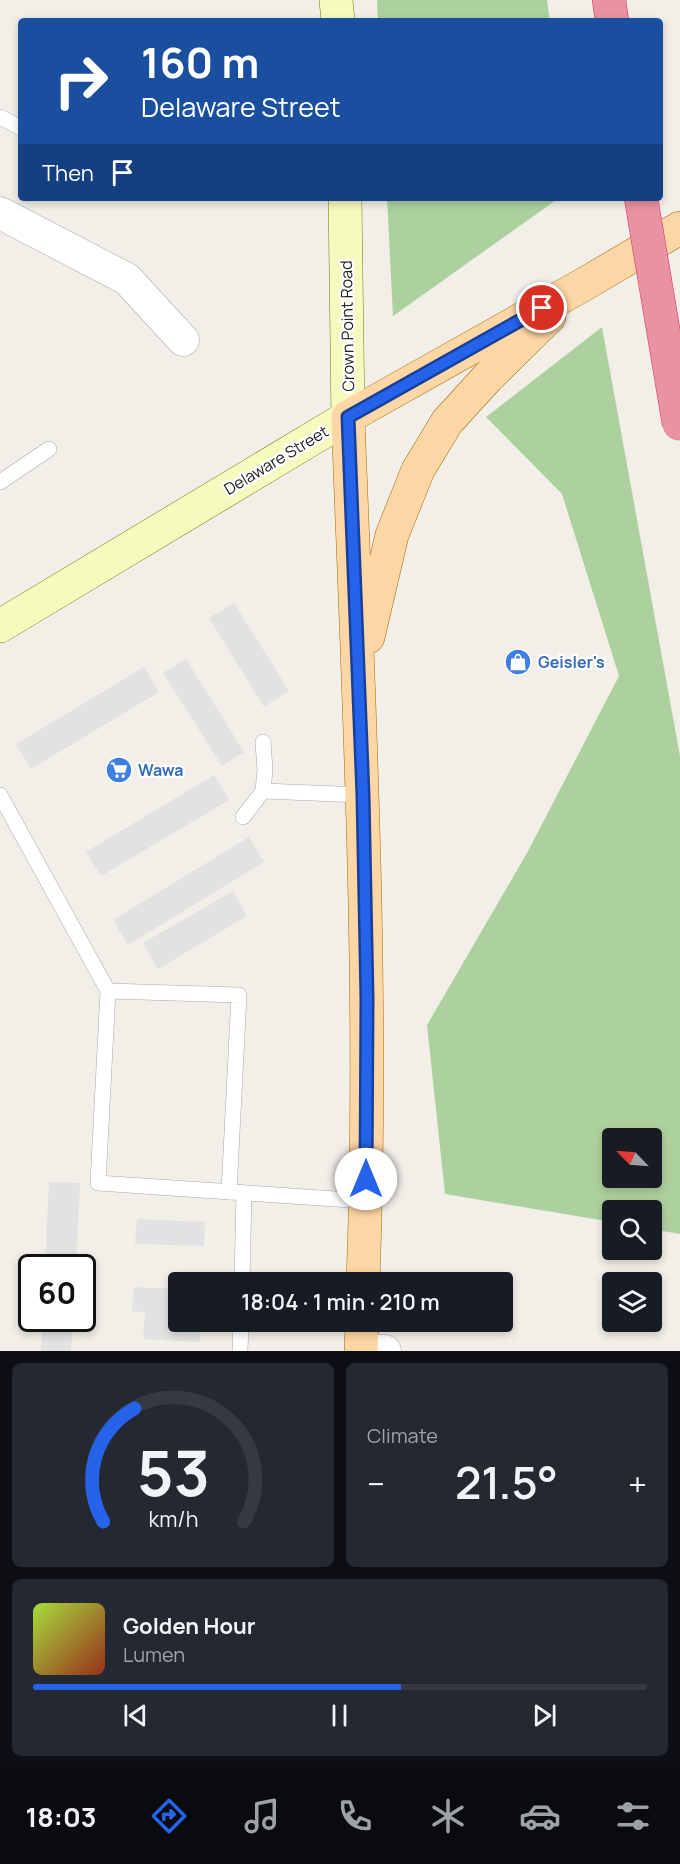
<!DOCTYPE html>
<meta charset="utf-8">
<style>
:root{--surface:#171b24;--page:#242831;--text:#f1f3f6;--muted:#9ea1a6;--line:#363941;--accent:#2563eb}
body{margin:0;font-family:Manrope,sans-serif;background:var(--page);color:var(--text);height:100vh;display:flex;flex-direction:column;font-size:22px;white-space:nowrap}
*{box-sizing:border-box;margin:0}
p{font-size:20px;color:var(--muted)}
.icon{flex:none;width:33px;height:33px;fill:none;stroke:currentColor;stroke-width:2;stroke-linecap:round;stroke-linejoin:round}
.map{position:relative;height:1351px;overflow:hidden}
.drawer{display:flex;flex-direction:column;gap:12px;padding:12px;background:#0d0f14;flex:1}
.drawer>*{flex:none}
.top-card{position:absolute;left:18px;top:18px;width:645px;height:183px;border-radius:6px;box-shadow:0 3px 9px #0003;background:#1a4fa0;color:#fff;overflow:hidden}
.needle{width:39px;rotate:295deg}
.controls{position:absolute;left:602px;top:1128px;display:grid;gap:12px}
.controls a{display:grid;place-items:center;width:60px;height:60px;border-radius:6px;background:var(--surface);box-shadow:0 3px 9px #0003;font-size:30px}
.speed{position:absolute;left:18px;top:1254px;display:flex;gap:12px;font-size:30px;font-weight:700;text-align:center}
.speed>*{display:grid;place-content:center;width:78px;height:78px;border-radius:50%;background:var(--surface);box-shadow:0 3px 9px #0003;line-height:1}
.speed .limit{border:3px solid #111;border-radius:9px;background:#fff;color:#111}
.pin{position:absolute;display:grid;place-items:center;width:51px;height:51px;color:#fff;margin:-26px;border:3px solid #fff;border-radius:50%;box-shadow:0 2px 6px #0007}
.me{position:absolute;width:66px;margin:-33px;rotate:0deg;stroke-linejoin:round;filter:drop-shadow(0 0 4px #0008)}
.turn{display:flex;align-items:center;gap:21px;height:126px;padding:0 24px;font-size:27px}
.turn .icon{width:78px;height:78px;stroke-width:2.5}
.turn b{display:block;font-size:42px;line-height:51px}
.then{display:flex;align-items:center;height:57px;padding:0 24px;background:#0003;gap:12px;font-size:22px}
.big{font-size:45px;font-weight:600;line-height:1.1}
.drawer .tile{flex:1;display:flex;flex-direction:column;justify-content:center;gap:9px;min-width:0;padding:0 21px;border-radius:9px;background:var(--page)}
.drawer .dial{align-items:center;gap:0}
.dial svg{height:156px;overflow:visible;fill:none;stroke:var(--line);stroke-width:7;stroke-linecap:round;text-anchor:middle}
.dial text{fill:var(--text);stroke:none}
.song{display:flex;align-items:center;gap:18px}
.cover{width:72px;height:72px;border-radius:9px;background:linear-gradient(135deg,hsl(80 70% 55%),hsl(10 70% 35%))}
.played{height:6px;border-radius:3px;background:linear-gradient(90deg,var(--accent) 60%,var(--line) 60%)}
.keys{display:flex;justify-content:space-around;direction:ltr}
.heat{display:flex;justify-content:space-between;align-items:center;font-size:33px;direction:ltr}
.drawer .tiles{flex:1;display:grid;gap:12px;grid-template-columns:1fr 1fr}
.tile:last-child{grid-column:span 2}
.trip{position:absolute;left:168px;top:1272px;width:345px;height:60px;border-radius:6px;background:var(--surface);box-shadow:0 3px 9px #0003;font-weight:600;line-height:60px;text-align:center}
.dock{display:flex;height:96px;justify-content:space-around;align-items:center;background:#090b0e;color:var(--muted)}
.dock .icon{width:42px;height:42px}
.dock .selected{color:var(--accent)}
.dock b{font-size:27px;color:var(--text)}
.map>svg:first-child{display:block}
.forest{fill:#add19e;fill-rule:evenodd}
.parking{fill:#e2e2e2}
.lines{fill:none;stroke-linecap:round;stroke-linejoin:round}
.lane-casing{stroke:#a9a9a9;stroke-width:16}
.street-casing{stroke:#a9a9a9;stroke-width:33}
.secondary-casing{stroke:#707d05;stroke-width:34}
.primary-casing{stroke:#a06b00;stroke-width:34}
.highway-casing{stroke:#dc2a67;stroke-width:34}
.lane{stroke:#fff;stroke-width:15}
.street{stroke:#fff;stroke-width:32}
.secondary{stroke:#f7fabf;stroke-width:33}
.primary{stroke:#fcd6a4;stroke-width:33}
.highway{stroke:#e892a2;stroke-width:33}
.highway-bridge-casing{stroke:#dc2a67;stroke-width:34;stroke-linecap:butt}
.highway-bridge{stroke:#e892a2;stroke-width:33}
.route-casing{stroke:#184099;stroke-width:15}
.route{stroke:#2563eb;stroke-width:10}
.labels{text-anchor:middle;dominant-baseline:central;stroke-width:4.5;stroke-linejoin:round;paint-order:stroke}
.street-label{font-size:16px;fill:#222;stroke:#fff}
.shop-label{font-size:16px;font-weight:bold;fill:#366cbe;stroke:#fff;text-anchor:start}
</style>
<div class="map">
<svg width="680" height="1351" viewBox="0 0 680 1351">
<rect width="100%" height="100%" fill="#f2efe9"/>
<!-- forest -->
<g class="forest">
<polygon points="377,0 547,0 550,21 378,21"/>
<polygon points="387,198 559,198 393,316"/>
<path d="M602,327L680,756V1234L651,1229V1210H612V1222L445,1194L427,1025L527,853L619,676L562,494L486,417ZM612,1138H651V1178H612Z"/>
</g>
<!-- parking -->
<g class="parking">
<polygon points="234,603 289,691 264,707 209,618"/>
<polygon points="186,659 244,752 222,766 163,673"/>
<polygon points="144,667 159,692 31,769 16,744"/>
<polygon points="214,775 229,800 101,876 86,852"/>
<polygon points="249,837 264,862 128,945 113,920"/>
<polygon points="233,891 247,916 158,969 143,943"/>
<polygon points="49,1182 80,1183 76,1267 45,1267"/>
<polygon points="137,1219 205,1222 204,1246 135,1244"/>
<polygon points="134,1287 178,1289 178,1322 200,1322 200,1342 143,1339 145,1312 132,1311"/>
<polygon points="43,1319 73,1319 71,1351 41,1351"/>
</g>
<g class="lines">
<defs>
<g id="lane">
<polyline points="0,117 21,128"/>
<polyline points="0,482 49,449"/>
<polyline points="263,791 363,795"/>
<polyline points="0,795 108,991 98,1183 366,1201"/>
<polyline points="243,817 263,791 265,770 263,742"/>
<polyline points="108,991 239,995 229,1192"/>
<polyline points="242,1282 244,1193"/>
<polyline points="240,1351 241,1322"/>
</g>
<g id="street">
<polyline points="0,213 127,279 183,340"/>
<polyline points="361,1350 385,1351"/>
</g>
<g id="secondary">
<polyline points="336,0 338,21"/>
<polyline points="0,626 348,417 345,198"/>
</g>
<g id="primary">
<polyline points="368,637 392,535 418,470 447,422 488,377 549,317"/>
<path d="M363,1282C374,994 359,706 348,417L581,286L680,228"/>
<polyline points="361,1351 362,1322"/>
</g>
<polyline id="highway" points="609,0 612,21"/>
</defs>
<!-- lane casing -->
<use href="#lane" class="lane-casing"/>
<!-- street casing -->
<use href="#street" class="street-casing"/>
<!-- secondary casing -->
<use href="#secondary" class="secondary-casing"/>
<!-- primary casing -->
<use href="#primary" class="primary-casing"/>
<!-- highway casing -->
<use href="#highway" class="highway-casing"/>
<!-- lane -->
<use href="#lane" class="lane"/>
<!-- street -->
<use href="#street" class="street"/>
<!-- secondary -->
<use href="#secondary" class="secondary"/>
<!-- primary -->
<use href="#primary" class="primary"/>
<!-- highway -->
<use href="#highway" class="highway"/>
<defs>
<polyline id="highway-bridge" points="641,198 679,424"/>
</defs>
<!-- highway-bridge casing -->
<use href="#highway-bridge" class="highway-bridge-casing"/>
<!-- highway-bridge -->
<use href="#highway-bridge" class="highway-bridge"/>
</g>
<g class="lines">
<defs>
<polyline id="route" points="366,1179 367,999 363,795 348,417 542,308"/>
</defs>
<!-- route casing -->
<use href="#route" class="route-casing"/>
<!-- route -->
<use href="#route" class="route"/>
</g>
<!-- icons -->
<defs>
<symbol id="shop-disc" viewBox="-11 -11 22 22"><circle r="9.5" fill="#3f7fe0" stroke="#fff"/><path d="M-5-2.5h2.3a2.7 3.5 0 0 1 5.4 0H5L5.5 6h-11ZM-1.5-2.5h3a1.5 2.3 0 0 0-3 0Z" fill="#fff"/></symbol>
<symbol id="supermarket-disc" viewBox="-11 -11 22 22"><circle r="9.5" fill="#3f7fe0" stroke="#fff"/><path d="M-6-5.5h2.5l.6 2H6L4.5 2H-2.5L-4.4-4H-6ZM-1.5 3.2a1.3 1.3 0 1 0 .1 0ZM3 3.2a1.3 1.3 0 1 0 .1 0Z" fill="#fff"/></symbol>
</defs>
<g fill-rule="evenodd">
<use href="#shop-disc" x="503" y="647" width="30" height="30"/>
<use href="#supermarket-disc" x="104" y="755" width="30" height="30"/>
</g>
<g class="labels">
<!-- street labels -->
<g class="street-label">
<text transform="translate(347 326) rotate(-91)">Crown Point Road</text>
<text transform="translate(276 460) rotate(-31)">Delaware Street</text>
</g>
<!-- shop labels -->
<g class="shop-label">
<text x="538" y="662">Geisler's</text>
<text x="138" y="770">Wawa</text>
</g>
</g>
</svg>
<div class="controls">
<a><svg class="needle" viewBox="-14 -14 28 28"><path d="M0-13l5 13h-10z" fill="#e53935"/><path d="M0 13l5-13h-10z" fill="#9ea1a6"/></svg></a>
<a><svg class="icon" aria-label="search" viewBox="0 0 24 24"><circle cx="10" cy="10" r="6"/><path d="M15 15l6 6"/></svg></a>
<a><svg class="icon" aria-label="layers" viewBox="0 0 24 24"><path d="M12 4l9 5-9 5-9-5zM3 14l9 5 9-5"/></svg></a>
</div>
<div class="speed"><div class="limit">60</div></div>
<div class="pin" style="left:542px;top:308px;background:#d93025"><svg class="icon" aria-label="arrive" viewBox="0 0 24 24"><path d="M6 21V4h12l-3 4 3 4H6"/></svg></div>
<svg class="me" style="left:366px;top:1179px" viewBox="-20 -20 40 40"><circle r="19" fill="#fff"/><path d="M0-13L10 11 0 6-10 11z" fill="#2563eb"/></svg>
<div class="trip">18:04 · 1 min · 210 m</div>
<div class="top-card">
<div class="turn"><svg class="icon" aria-label="right" viewBox="0 0 24 24"><path d="M7 20v-9h11M14 6l5 5-5 5"/></svg><div><b>160 m</b>Delaware Street</div></div>
<div class="then">Then<svg class="icon" aria-label="arrive" viewBox="0 0 24 24"><path d="M6 21V4h12l-3 4 3 4H6"/></svg></div>
</div>
</div>
<section class="drawer">
<div class="tiles">
<div class="tile dial"><svg viewBox="0 0 100 80">
<path d="M14 69A42 42 0 1 1 86 69"/>
<path d="M14 69A42 42 0 0 1 30 11" stroke="#2563eb"/>
<text x="50" y="56" font-size="32" font-weight="700">53</text>
<text x="50" y="72" font-size="11">km/h</text>
</svg></div>
<div class="tile"><p>Climate</p>
<div class="heat"><a>−</a><b class="big">21.5°</b><a>+</a></div>
</div>
<div class="tile">
<div class="song"><i class="cover"></i><div><b>Golden Hour</b><p>Lumen</p></div></div>
<div class="played"></div>
<div class="keys"><svg class="icon" aria-label="previous" viewBox="0 0 24 24"><path d="M18 5L8 12l10 7zM5 5v14"/></svg><svg class="icon" aria-label="pause" viewBox="0 0 24 24"><path d="M8 5v14M16 5v14"/></svg><svg class="icon" aria-label="next" viewBox="0 0 24 24"><path d="M6 5l10 7-10 7zM19 5v14"/></svg></div>
</div>
</div>
</section>
<nav class="dock">
<b>18:03</b>
<svg class="icon selected" aria-label="directions" viewBox="0 0 24 24"><path d="M12 3l9 9-9 9-9-9zM9 14v-3h6M13 9l2 2-2 2"/></svg>
<svg class="icon" aria-label="music" viewBox="0 0 24 24"><path d="M9 18V5l10-2v13"/><circle cx="6" cy="18" r="3"/><circle cx="16" cy="16" r="3"/></svg>
<svg class="icon" aria-label="phone" viewBox="0 0 24 24"><path d="M5 4h4l2 5-3 2q2 4 5 5l2-3 5 2v4C11 20 4 13 5 4z"/></svg>
<svg class="icon" aria-label="climate" viewBox="0 0 24 24"><path d="M12 3v18M4 7l16 10M4 17L20 7"/></svg>
<svg class="icon" aria-label="car" viewBox="0 0 24 24"><path d="M5 17H2v-5l4-1 3-4h7l3 4 3 1v5h-3M9 17h6M6 11h13"/><circle cx="7" cy="17" r="2"/><circle cx="17" cy="17" r="2"/></svg>
<svg class="icon" aria-label="filters" viewBox="0 0 24 24"><path d="M4 7h16M4 17h16"/><circle cx="9" cy="7" r="2"/><circle cx="15" cy="17" r="2"/></svg>
</nav>
